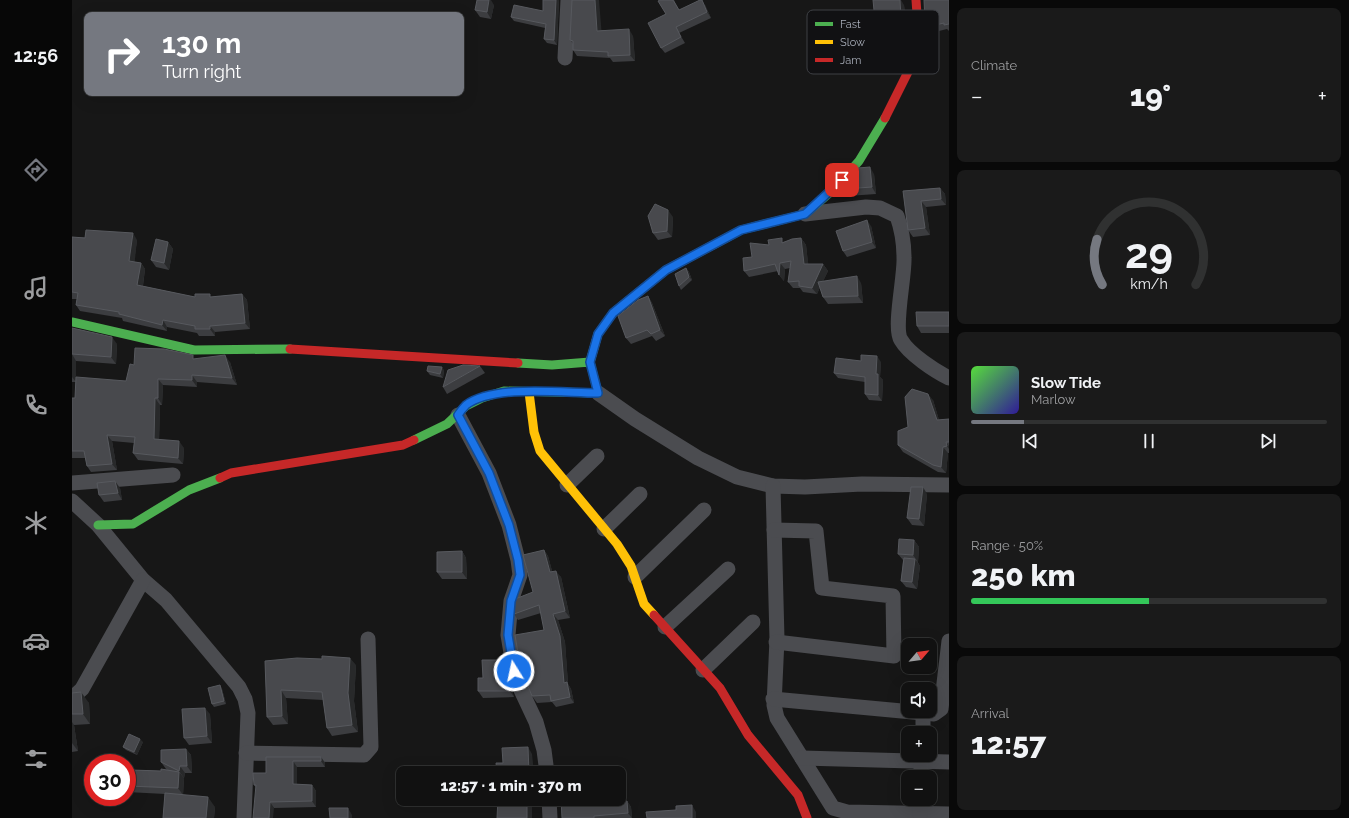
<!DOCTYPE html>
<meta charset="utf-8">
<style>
:root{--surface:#111;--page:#1a1a1a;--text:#f1f3f6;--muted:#9c9d9f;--line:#303131;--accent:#757880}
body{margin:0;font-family:Raleway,sans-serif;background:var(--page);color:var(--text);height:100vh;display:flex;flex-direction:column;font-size:15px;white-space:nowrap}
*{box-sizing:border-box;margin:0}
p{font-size:13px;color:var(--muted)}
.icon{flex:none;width:22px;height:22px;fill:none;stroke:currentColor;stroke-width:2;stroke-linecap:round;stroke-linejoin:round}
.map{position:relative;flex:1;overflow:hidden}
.drawer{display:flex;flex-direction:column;gap:8px;padding:8px;background:#090909;width:400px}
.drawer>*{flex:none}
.hud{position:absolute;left:12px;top:12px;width:380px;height:84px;border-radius:8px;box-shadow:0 4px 16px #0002,0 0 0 1px var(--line);background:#757880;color:#fff;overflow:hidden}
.needle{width:26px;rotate:61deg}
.fabs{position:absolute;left:829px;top:638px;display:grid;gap:8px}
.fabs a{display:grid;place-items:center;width:36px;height:36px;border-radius:8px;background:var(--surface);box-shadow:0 4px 16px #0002,0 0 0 1px var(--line);font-size:20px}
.speed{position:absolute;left:12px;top:754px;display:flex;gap:8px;font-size:20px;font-weight:700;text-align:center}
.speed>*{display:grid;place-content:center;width:52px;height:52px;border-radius:50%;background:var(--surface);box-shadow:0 4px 16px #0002,0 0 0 1px var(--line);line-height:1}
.speed .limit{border:6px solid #d22;background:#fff;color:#111}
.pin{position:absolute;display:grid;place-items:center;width:34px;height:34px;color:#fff;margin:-17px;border-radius:8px;box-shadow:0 2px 6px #0006}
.me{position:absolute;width:44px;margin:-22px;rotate:350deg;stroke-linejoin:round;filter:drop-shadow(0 0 3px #0008)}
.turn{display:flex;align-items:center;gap:14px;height:84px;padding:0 12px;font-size:18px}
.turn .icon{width:52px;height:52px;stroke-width:2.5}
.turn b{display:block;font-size:28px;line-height:34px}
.big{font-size:30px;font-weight:800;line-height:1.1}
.drawer .tile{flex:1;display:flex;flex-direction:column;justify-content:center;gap:6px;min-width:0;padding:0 14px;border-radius:8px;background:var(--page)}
.drawer .dial{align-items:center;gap:0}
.dial svg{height:104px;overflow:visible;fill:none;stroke:var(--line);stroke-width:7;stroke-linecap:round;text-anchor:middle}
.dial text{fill:var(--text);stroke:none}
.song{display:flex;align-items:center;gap:12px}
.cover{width:48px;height:48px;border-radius:6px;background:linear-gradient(135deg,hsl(110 70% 55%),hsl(250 70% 35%))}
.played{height:4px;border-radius:2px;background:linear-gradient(90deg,var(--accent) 15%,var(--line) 15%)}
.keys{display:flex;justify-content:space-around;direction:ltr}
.heat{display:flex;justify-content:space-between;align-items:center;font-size:22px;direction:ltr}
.charge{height:6px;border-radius:3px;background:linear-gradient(90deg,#34c759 50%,var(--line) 0)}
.trip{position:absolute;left:324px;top:766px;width:230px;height:40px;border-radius:8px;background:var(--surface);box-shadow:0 4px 16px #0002,0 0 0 1px var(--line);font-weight:800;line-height:40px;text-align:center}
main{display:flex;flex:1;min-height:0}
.menu{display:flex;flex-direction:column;width:72px;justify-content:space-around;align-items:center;background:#070707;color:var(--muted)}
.menu .icon{width:28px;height:28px}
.menu .on{color:var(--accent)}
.menu b{font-size:18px;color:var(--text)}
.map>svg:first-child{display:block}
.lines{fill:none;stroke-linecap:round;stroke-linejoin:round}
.street{stroke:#4b4c50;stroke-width:15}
.fast{stroke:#4caf50;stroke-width:9}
.slow{stroke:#ffc107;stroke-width:9}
.jam{stroke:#c62828;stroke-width:9}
.wall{fill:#3c3d40}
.shaded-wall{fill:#28292a}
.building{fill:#48494d;stroke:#57595e}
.route-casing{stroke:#114b97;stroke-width:10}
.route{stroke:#1a73e8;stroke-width:7}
.key{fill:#111113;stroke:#3e4045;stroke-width:1}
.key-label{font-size:11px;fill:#a8adb8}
</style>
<main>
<nav class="menu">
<b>12:56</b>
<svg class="icon on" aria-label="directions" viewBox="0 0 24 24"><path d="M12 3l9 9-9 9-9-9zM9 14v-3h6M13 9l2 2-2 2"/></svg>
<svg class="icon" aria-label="music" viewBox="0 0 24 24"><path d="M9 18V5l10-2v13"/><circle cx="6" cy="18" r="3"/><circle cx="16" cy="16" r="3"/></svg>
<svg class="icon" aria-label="phone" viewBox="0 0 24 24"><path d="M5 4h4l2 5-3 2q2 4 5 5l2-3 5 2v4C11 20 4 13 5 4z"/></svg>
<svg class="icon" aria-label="climate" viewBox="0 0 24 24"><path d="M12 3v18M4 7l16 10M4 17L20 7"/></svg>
<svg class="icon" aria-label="car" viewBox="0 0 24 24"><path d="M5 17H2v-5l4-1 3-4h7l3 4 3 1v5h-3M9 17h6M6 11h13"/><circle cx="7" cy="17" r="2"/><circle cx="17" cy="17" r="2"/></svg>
<svg class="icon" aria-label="filters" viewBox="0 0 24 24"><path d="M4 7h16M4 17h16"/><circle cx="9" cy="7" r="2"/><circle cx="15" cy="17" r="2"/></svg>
</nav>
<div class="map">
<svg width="877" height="818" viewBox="0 0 877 818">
<rect width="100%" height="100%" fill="#171717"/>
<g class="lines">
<!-- street -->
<g class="street">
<polyline points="493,58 496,0"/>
<path d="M733,214L794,207L808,208L825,216C830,230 832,243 832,258C833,276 821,328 829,340C837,354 863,371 877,378"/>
<polyline points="526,393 563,419 626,458 665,477 701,486 733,487 790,484 877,485"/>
<polyline points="386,415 417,473 437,525 446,560 448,575 439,601 436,635 442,671 449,690 464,722 472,750 475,773"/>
<polyline points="0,483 101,475"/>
<polyline points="495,485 525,456"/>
<polyline points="701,486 705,639 702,705 705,718 761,808 775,812 877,814"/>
<polyline points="0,501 26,525 71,580 94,600 167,687 173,699 176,713 172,818"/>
<polyline points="532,529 568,494"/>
<polyline points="702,530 744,531 750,588 821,596 822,656 704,642"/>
<polyline points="563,577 632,510"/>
<polyline points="593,627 656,569"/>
<polyline points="631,670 681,622"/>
<polyline points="0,698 10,689 71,580"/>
<polyline points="701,699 862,714 869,709 877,641"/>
<polyline points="851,733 851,714"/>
<polyline points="174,753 292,755 299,747 296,639"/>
<polyline points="730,758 877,762"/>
<polyline points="849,777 849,755"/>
<polyline points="477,799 478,818"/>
<polyline points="848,814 848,799"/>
</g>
<!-- fast -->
<g class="fast">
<polyline points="656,237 669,230 733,214 762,189 787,161 813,118"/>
<polyline points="0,322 122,350 218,349"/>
<polyline points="342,440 375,424 394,406 410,398 432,391 526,393 518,362 480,365 446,363"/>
<polyline points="26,525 61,524 117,490 148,478"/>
</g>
<!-- slow -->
<g class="slow">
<polyline points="518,362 526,334 541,313 594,270 656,237"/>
<polyline points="457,392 462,432 468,451 545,544 559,566 572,604 582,615"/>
</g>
<!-- jam -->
<g class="jam">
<polyline points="813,118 842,60 847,43 844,0"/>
<polyline points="218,349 446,363"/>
<polyline points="148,478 159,473 331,445 342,440"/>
<polyline points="582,615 648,688 676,735 726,795 735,818"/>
</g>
</g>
<!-- wall -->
<g class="wall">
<polygon points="487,0 485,45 475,43 472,39 473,28 442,21 439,17 471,11"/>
<polygon points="602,0 607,10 633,5 639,18 607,33 613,43 593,53 589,48 594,14"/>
<polygon points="877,0 877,31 875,29 859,33 855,27"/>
<polygon points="422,5 419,19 408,17 403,10"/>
<polygon points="832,5 834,26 808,28 803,21"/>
<polygon points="530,30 561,36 563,61 541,62 538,58 505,56 501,50 501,44 498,40"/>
<polygon points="802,174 804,194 776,196 772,189"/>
<polygon points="868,188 873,194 874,205 854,207 858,235 841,237 836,230 831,191"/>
<polygon points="601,217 600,237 586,240 581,233"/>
<polygon points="799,226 804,248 775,257 771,251"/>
<polygon points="0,237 65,240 62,262 69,263 73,269 71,286 123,297 140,297 170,294 175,300 178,329 143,332 143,336 127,336 125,333 95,327 95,331 51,321 50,318 8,311 4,305 5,299 0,299"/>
<polygon points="729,238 734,245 736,264 751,264 756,271 751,281 789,283 791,303 756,304 751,297 748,287 745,294 731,292 728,288 721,288 716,282 718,268 713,269 712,281 707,275 706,271 677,277 672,271 680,257 697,245"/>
<polygon points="96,242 101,249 97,270 84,267 79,260"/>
<polygon points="614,268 617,272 620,280 609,290 607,286"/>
<polygon points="576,296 580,303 593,336 584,341 580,336 559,344 554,338"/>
<polygon points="877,312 877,333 849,333 845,326"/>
<polygon points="0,328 45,344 44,364 4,361 4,379 54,381 62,365 124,359 158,362 165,385 125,382 125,387 91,385 90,405 88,405 87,439 112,448 111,464 66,460 61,453 62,443 40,441 45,470 19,472 15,466 13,458 0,458 0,398 3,398 4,382 0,382"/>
<polygon points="789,361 809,362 808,377 811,380 810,401 797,400 793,394 793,382 766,378 762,373"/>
<polygon points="408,366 413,373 375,394 371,387"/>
<polygon points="372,370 371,378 358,375 355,371"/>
<polygon points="861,400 867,420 877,419 877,453 876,453 874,473 866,472 831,452 826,445 836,427"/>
<polygon points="48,488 50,500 32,502 27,495"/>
<polygon points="855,494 852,526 840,525 835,518"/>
<polygon points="842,540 847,547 846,562 845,561 848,566 845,589 834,587 829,581 831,560 826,554"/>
<polygon points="472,550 476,556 480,571 489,577 498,618 486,620 493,642 496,684 499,689 502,703 484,707 480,702 465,703 460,696 447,659 472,630 469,613 446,620 442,614 461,592"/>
<polygon points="390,551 394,558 395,579 370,579 365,572"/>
<polygon points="193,661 284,665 282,701 286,732 260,736 255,728 251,700 214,698 216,724 201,725 195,717"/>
<polygon points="432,666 442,697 411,698 406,691 411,678"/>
<polygon points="148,685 150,689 154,704 142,707 140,704"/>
<polygon points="0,693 17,703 18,724 2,725 6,751 0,752"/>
<polygon points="138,714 140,743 117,745 112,738"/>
<polygon points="71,742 65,755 54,750 51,747"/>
<polygon points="114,749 119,755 120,773 113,773 112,778 111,795 143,807 142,818 91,818 93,794 55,792 55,764 63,770 89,771 95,770 94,769 89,762"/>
<polygon points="194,757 249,757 253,763 253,767 225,767 225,784 240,785 244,791 244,807 202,808 182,785 194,773"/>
<polygon points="489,799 502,799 503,801 520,800 523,803 555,801 559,807 560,818 490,818"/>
</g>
<!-- shaded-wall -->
<g class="shaded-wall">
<polygon points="417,0 419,0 422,5 419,19 415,12"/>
<polygon points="484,0 487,0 485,45 482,40"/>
<polygon points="523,0 527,0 530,37 525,31"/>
<polygon points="630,0 633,5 639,18 635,12"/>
<polygon points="828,0 829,0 832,5 834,26 829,19"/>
<polygon points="557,29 561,36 563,61 558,55"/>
<polygon points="798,167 802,174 804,194 800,187"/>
<polygon points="868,188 873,194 874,205 869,199"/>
<polygon points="849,201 854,207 858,235 853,228"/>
<polygon points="596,210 601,217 600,237 595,231"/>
<polygon points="795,220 799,226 804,248 800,242"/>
<polygon points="61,233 65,240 62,268 57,261"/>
<polygon points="729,238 734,245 737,270 732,264"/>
<polygon points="96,242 101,249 97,270 92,263"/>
<polygon points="69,263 73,269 70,291 65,285"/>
<polygon points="708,263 713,269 712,281 707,275"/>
<polygon points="751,264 756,271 745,294 740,288"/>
<polygon points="614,268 617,272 620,280 617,277"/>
<polygon points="785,276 789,283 791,303 786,296"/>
<polygon points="170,294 175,300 178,329 173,323"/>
<polygon points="576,296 580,303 593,336 588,330"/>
<polygon points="91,320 95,327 95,331 90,325"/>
<polygon points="138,326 143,332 143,336 138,329"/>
<polygon points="40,337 45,344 44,364 39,357"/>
<polygon points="0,354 4,361 4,382 0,377"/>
<polygon points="153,355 158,362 165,385 160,378"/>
<polygon points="805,356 809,362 808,377 811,380 810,401 806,395 804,374"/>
<polygon points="370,367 372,370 371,378 368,374"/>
<polygon points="120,375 125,382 125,387 120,380"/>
<polygon points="86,379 91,385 90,405 86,398"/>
<polygon points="856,394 861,400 869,427 865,420"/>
<polygon points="83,398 88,405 87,446 82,439"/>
<polygon points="35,435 40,441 45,470 40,464"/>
<polygon points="107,441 112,448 111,464 106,458"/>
<polygon points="874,442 877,446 877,449 875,446"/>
<polygon points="871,447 876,453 874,473 869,467"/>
<polygon points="43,481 48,488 50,500 46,493"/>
<polygon points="851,487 855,494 852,526 847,519"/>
<polygon points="842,540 847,547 846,562 841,555"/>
<polygon points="472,550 476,556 482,578 478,572"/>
<polygon points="390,551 394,558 395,579 390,572"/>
<polygon points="843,559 848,566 845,589 840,582"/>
<polygon points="484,571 489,577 498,618 493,611"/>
<polygon points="481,614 486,620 493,642 496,684 499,689 502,703 498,697 492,683"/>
<polygon points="278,658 284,665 282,701 286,732 280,725 276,693"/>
<polygon points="427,660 432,666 442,697 438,691"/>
<polygon points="148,685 150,689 154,704 152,701"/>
<polygon points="209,690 214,698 216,724 210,716"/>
<polygon points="9,692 17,703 18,724 11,714"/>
<polygon points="133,708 138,714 140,743 135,736"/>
<polygon points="0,722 2,725 6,751 0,743"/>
<polygon points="68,739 71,742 65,755 62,752"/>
<polygon points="456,747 460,754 462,773 457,773"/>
<polygon points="114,749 119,755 120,773 115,766"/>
<polygon points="249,757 253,763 253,767 249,761"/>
<polygon points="221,761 225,767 225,789 221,784"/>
<polygon points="59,765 64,772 59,770"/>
<polygon points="108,766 113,773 112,778 107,771"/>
<polygon points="107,772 112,778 111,795 106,788"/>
<polygon points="240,785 244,791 244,807 240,801"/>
<polygon points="136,797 143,807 142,818 134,818"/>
<rect x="455" y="799" width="5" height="19"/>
<polygon points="499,799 502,799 503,808 499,802"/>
<polygon points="555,801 559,807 560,818 556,813"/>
<polygon points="198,802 202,808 201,818 197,818"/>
<polygon points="620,805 624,812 624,818 620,818"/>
<polygon points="276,808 280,815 280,818 276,818"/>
</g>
<!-- building -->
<g class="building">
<polygon points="405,0 417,0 415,12 403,10"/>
<polygon points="471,0 484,0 482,40 472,39 474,24 439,17 442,5 471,11"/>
<polygon points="500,0 523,0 525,31 557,29 558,55 536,56 536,52 501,50 501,41 498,40"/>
<polygon points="588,0 601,0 607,10 628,0 630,0 635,12 604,27 609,37 589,48 576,23 594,14 586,1"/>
<polygon points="801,0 828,0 829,19 803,21"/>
<polygon points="852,0 877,0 877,24 872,25 872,23 855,27 853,21"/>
<polygon points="798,167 800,187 772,189 771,185 786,168"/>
<polygon points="868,188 869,199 849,201 853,228 836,230 831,191"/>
<polygon points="583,204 596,210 595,231 581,233 576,216"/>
<polygon points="795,220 800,242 771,251 764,231"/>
<polygon points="14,230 61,233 57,261 69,263 65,285 123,297 123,294 138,294 138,297 170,294 173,323 138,326 138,329 123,329 123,326 91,320 90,325 47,314 47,312 4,305 6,293 0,292 0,237 13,238"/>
<polygon points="710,238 710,243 720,239 729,238 732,264 751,264 740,288 727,286 727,281 716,282 719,261 708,263 707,275 703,264 672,271 671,258 680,257 678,243 697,245 696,240"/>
<polygon points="84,239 96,242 92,263 79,260"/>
<polygon points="614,268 617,277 607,286 603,274"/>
<polygon points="785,276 786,296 751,297 746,282"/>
<polygon points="576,296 588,330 579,334 575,330 554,338 546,316 566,300"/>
<polygon points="844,312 877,312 877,326 845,326"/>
<polygon points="0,328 40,337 39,357 0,354"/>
<polygon points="63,348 92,349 121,355 121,359 153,355 160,378 120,375 120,380 86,379 86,398 83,398 82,439 107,441 106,458 61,453 63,437 35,435 40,464 15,466 12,451 0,451 0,398 3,398 4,377 54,381 58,364 62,365"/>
<polygon points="789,355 805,356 804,374 806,374 806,395 793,394 793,377 762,373 764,358 789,361"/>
<polygon points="391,365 408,366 371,387 376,370"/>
<polygon points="356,366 370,367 368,374 355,371"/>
<polygon points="840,389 856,394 865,420 877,419 877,442 874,442 875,446 871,447 869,467 861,465 826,445 826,431 836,427 833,397"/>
<polygon points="43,481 46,493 27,495 25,483"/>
<polygon points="839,487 851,487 847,519 835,518"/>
<polygon points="827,539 842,540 841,555 826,554"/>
<polygon points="472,550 478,572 484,571 493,611 481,614 488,636 492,683 495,682 498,697 479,701 478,695 460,696 446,662 446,659 447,659 443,635 472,630 467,605 442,614 443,599 461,592 451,555"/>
<polygon points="390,551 390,572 365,572 365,552"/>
<polygon points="832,558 843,559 840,582 829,581"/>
<polygon points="250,656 278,658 276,693 280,725 255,728 250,692 209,690 210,716 195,717 193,661 225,658 250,659"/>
<polygon points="410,660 427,660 438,691 406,691 406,678 411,678"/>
<polygon points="148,685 152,701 140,704 136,688"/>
<polygon points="9,692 11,714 0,714 0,693"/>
<polygon points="133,708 135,736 112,738 110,709"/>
<polygon points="57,734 68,739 62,752 51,747"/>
<polygon points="456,747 457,773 425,773 424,763 431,763 430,748"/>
<polygon points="114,749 115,766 108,766 107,771 89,762 89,750"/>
<polygon points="194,757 249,757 249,761 221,761 221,784 240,785 240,801 198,802 197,818 181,818 184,785 182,785 181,773 194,773"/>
<polygon points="55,764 59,765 59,770 89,771 89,769 107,772 106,788 55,786"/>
<polygon points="93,793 136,797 134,818 91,818"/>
<polygon points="426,799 455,799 455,818 425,818"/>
<polygon points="489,799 499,799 499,802 520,800 521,804 555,801 556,813 522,816 522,818 490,818"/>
<polygon points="620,805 620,818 575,818 574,812 604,810 604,806"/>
<polygon points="257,808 276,808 276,818 258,818"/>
</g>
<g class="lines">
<defs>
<path id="route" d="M442,671L436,635L439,601L448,575L446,560L437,525L417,473L386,415C388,412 391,408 394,405C423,384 491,393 526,393L518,362L526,334L541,313L594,270L669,230L733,214L770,180"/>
</defs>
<!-- route casing -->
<use href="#route" class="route-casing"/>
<!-- route -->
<use href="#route" class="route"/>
</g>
<!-- legend -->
<rect x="735" y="10" width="132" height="64" rx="6" class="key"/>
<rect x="743" y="22" width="18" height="4" fill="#4caf50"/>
<rect x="743" y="40" width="18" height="4" fill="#ffc107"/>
<rect x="743" y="58" width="18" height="4" fill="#c62828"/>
<g class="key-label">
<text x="768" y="28">Fast</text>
<text x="768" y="46">Slow</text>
<text x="768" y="64">Jam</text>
</g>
</svg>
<div class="fabs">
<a><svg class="needle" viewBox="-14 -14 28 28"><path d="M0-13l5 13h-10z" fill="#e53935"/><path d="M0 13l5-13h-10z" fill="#9c9d9f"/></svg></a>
<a><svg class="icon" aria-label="sound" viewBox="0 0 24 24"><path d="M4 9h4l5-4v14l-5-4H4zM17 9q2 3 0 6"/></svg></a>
<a>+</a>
<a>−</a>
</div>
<div class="speed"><div class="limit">30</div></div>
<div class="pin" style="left:770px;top:180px;background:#d93025"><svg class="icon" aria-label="arrive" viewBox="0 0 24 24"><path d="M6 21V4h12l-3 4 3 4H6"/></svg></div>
<svg class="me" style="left:442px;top:671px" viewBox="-20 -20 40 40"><circle r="17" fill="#1a73e8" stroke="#fff" stroke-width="3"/><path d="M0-11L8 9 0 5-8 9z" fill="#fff"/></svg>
<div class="trip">12:57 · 1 min · 370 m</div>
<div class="hud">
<div class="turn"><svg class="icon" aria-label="right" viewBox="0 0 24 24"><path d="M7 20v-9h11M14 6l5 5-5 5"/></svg><div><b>130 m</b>Turn right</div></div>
</div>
</div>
<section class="drawer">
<div class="tile"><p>Climate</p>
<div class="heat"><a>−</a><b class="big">19°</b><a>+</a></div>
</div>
<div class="tile dial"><svg viewBox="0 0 100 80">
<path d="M14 69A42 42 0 1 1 86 69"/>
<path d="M14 69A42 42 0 0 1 10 34" stroke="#757880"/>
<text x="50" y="56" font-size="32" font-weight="700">29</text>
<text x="50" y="72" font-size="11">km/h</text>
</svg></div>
<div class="tile">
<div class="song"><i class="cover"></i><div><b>Slow Tide</b><p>Marlow</p></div></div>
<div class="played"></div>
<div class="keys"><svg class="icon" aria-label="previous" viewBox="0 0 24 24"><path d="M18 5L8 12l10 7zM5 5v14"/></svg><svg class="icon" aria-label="pause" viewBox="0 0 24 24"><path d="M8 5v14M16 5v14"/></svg><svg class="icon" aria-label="next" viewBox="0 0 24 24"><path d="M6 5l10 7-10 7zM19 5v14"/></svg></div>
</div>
<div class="tile"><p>Range · 50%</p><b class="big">250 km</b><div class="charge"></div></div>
<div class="tile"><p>Arrival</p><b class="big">12:57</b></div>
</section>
</main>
